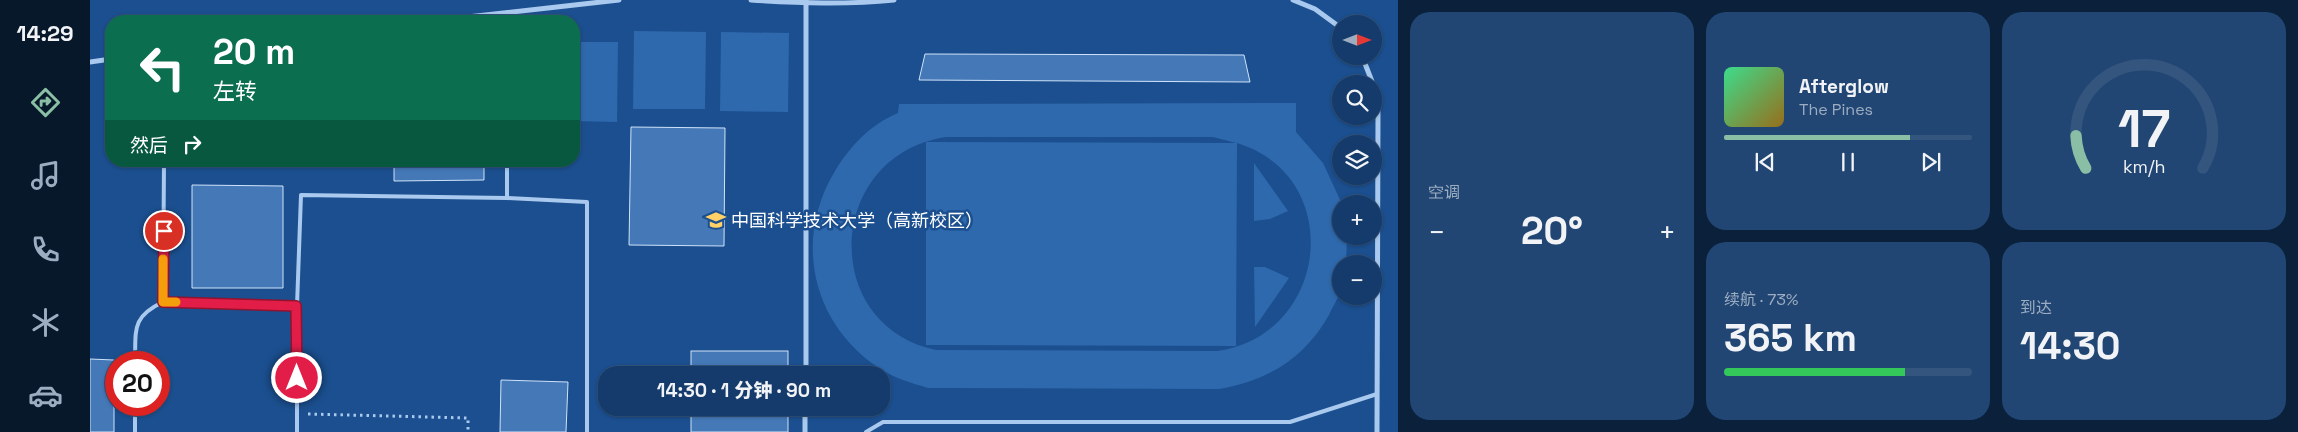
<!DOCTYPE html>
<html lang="zh">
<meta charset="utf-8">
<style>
:root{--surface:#143b6b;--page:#214673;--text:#f1f3f6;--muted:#9dadc1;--line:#33557e;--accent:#8abfa5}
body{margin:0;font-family:"Space Grotesk","Noto Sans SC",sans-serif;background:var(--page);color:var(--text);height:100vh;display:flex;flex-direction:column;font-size:19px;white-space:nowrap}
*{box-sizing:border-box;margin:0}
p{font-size:16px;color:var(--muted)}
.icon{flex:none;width:28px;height:28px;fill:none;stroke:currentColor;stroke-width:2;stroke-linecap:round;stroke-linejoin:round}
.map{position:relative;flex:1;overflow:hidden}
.panel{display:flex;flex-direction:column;gap:12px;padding:12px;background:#0b203b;width:900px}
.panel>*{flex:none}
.banner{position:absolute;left:15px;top:15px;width:475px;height:152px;border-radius:20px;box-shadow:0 1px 4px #0004,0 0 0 1px var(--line);background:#0b6e4f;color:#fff;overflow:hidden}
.needle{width:32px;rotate:90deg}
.tools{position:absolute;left:1242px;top:15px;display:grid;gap:10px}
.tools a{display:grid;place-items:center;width:50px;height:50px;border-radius:50%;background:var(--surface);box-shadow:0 1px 4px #0004,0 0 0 1px var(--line);font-size:25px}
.speed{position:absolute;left:15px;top:351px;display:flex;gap:10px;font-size:25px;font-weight:700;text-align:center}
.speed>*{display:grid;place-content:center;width:65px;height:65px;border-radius:50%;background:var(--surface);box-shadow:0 1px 4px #0004,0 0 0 1px var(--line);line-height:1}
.speed .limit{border:8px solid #d22;background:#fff;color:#111}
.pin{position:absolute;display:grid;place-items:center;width:42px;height:42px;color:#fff;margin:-21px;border:2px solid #fff;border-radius:50%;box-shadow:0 1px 5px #0007}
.me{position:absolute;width:55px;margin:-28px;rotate:0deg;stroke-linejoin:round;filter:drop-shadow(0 0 4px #0008)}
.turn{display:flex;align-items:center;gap:18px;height:105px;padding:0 25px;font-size:22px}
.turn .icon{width:65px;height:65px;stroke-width:2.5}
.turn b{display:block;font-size:35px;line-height:42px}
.then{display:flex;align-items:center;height:48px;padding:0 25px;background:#0003;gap:10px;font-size:19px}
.big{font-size:38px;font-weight:800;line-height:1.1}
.panel .card{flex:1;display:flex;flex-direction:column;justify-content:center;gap:8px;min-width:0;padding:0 18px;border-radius:20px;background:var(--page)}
.panel .dial{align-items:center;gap:0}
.dial svg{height:130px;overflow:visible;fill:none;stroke:var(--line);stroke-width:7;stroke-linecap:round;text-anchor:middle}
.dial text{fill:var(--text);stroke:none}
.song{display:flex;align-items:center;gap:15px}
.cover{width:60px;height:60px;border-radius:8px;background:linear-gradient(135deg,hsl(150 70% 55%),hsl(40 70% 35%))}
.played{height:5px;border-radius:2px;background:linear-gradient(90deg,var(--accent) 75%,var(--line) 75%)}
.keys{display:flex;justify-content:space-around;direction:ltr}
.heat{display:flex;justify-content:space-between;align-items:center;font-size:28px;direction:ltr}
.charge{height:8px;border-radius:4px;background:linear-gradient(90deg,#34c759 73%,var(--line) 0)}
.panel .tiles{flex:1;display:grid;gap:12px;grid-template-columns:repeat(3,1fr)}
.card:first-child{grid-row:span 2}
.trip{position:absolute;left:508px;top:366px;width:292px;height:50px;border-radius:20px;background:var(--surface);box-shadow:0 1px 4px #0004,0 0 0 1px var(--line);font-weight:800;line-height:50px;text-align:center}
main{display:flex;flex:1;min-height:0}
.tabs{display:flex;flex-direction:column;width:90px;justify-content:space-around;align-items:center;background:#08182b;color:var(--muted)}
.tabs .icon{width:35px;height:35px}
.tabs .selected{color:var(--accent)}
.tabs b{font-size:22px;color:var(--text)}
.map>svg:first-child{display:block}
.green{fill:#2e69ad;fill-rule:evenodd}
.building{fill:#4478b7;stroke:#cfe3fa}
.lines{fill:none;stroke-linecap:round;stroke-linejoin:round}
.path{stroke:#a9c9ee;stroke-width:3;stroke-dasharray:2.5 4;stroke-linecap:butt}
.service{stroke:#a9c9ee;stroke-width:4}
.minor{stroke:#a9c9ee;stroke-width:5}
.route-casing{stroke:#92132f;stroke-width:12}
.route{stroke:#e11d48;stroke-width:9}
.slow{stroke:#f59e0b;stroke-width:9}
.labels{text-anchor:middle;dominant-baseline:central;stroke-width:5;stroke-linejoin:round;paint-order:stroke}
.poi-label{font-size:18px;fill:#fff;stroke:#1b4f8f;text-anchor:start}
</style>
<main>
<nav class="tabs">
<b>14:29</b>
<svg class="icon selected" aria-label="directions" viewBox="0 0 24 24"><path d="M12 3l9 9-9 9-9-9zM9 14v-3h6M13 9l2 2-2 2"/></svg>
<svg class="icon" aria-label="music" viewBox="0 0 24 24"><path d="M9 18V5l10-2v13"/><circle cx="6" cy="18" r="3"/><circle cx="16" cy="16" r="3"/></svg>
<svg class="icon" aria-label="phone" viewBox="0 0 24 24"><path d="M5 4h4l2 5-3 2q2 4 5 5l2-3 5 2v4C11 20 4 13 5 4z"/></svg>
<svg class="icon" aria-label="climate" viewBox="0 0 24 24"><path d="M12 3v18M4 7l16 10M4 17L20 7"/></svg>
<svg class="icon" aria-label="car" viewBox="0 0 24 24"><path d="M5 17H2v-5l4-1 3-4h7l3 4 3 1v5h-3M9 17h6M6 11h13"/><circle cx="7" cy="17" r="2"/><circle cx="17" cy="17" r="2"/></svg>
</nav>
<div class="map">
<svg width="1308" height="432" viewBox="0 0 1308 432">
<rect width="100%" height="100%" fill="#1b4f8f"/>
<!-- green -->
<g class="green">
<polygon points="544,31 616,32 615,109 543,109"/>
<polygon points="631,32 699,33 698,112 630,111"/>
<polygon points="484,42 528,42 527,122 484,121"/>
<path d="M1206,103V132L1233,163L1252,204L1251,236H1257L1256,264H1251C1251,271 1252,279 1251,287C1250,296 1243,306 1239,315C1214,359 1177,381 1129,389L838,388C821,383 804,378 789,368C722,324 703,240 745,171C760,146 781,124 808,113L809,104ZM856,137H1123L1146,143L836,142V345L1146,346L1147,143C1256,176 1240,335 1127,351L846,350C728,325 736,155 856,137Z"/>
<polygon points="1164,163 1198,211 1180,219 1164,221"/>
<polygon points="1164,267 1175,267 1199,278 1165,327"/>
</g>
<!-- building -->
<g class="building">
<polygon points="835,54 1154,55 1160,82 829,80"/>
<polygon points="541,127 635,128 634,246 539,245"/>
<polygon points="304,161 394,161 394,180 304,181"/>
<polygon points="102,185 193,186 193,288 102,288"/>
<rect x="601" y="351" width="97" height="24"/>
<polygon points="0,359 24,360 24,432 0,432"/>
<polygon points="411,380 478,382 476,432 410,432"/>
<rect x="601" y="408" width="97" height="24"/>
</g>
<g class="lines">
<!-- path -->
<polyline class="path" points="218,414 378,418 378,432"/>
<!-- service -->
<g class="service">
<polyline points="418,21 418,12"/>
<polyline points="417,198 417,161"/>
<polyline points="73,302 74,161"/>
<polyline points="207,306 207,432"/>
<path d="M45,362C46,330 41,317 73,302L207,306L211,195L417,198L497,202V432"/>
<polyline points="45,432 45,405"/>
<polyline points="776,432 793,422 1200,422 1287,394"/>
</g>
<!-- minor -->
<g class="minor">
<path d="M661,0C709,3 756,5 804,0"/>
<polyline points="1203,0 1225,9 1251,28"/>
<polyline points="341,21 529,0"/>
<polyline points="1272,56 1283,84"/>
<polyline points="0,62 21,59"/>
<polyline points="1284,85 1287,94 1288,113 1287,432"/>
<polyline points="716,375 716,0"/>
<polyline points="715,432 715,408"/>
</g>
</g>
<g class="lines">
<defs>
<polyline id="route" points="74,231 73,302 206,306 207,378"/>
</defs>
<!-- route casing -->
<use href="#route" class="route-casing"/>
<!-- route -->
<use href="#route" class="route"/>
<!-- slow -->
<polyline class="slow" points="73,259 73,302 86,302"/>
</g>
<!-- icons -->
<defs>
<symbol id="university-bare" viewBox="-9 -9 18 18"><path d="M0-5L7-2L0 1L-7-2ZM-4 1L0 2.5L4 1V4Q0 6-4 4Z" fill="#ffd166" stroke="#1b4f8f" stroke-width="2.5" paint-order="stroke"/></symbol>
</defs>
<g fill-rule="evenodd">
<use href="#university-bare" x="612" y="206" width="28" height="28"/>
</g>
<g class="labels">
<!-- poi labels -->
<g class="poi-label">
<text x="641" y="220">中国科学技术大学（高新校区）</text>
</g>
</g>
</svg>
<div class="tools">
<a><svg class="needle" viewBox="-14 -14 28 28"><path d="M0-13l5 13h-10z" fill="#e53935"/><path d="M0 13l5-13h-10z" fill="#9dadc1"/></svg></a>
<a><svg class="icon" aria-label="search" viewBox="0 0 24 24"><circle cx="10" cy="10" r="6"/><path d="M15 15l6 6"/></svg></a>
<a><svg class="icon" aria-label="layers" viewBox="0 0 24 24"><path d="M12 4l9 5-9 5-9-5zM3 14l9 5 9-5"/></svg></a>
<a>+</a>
<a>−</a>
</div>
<div class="speed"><div class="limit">20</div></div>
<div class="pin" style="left:74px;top:231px;background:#d93025"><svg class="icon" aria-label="arrive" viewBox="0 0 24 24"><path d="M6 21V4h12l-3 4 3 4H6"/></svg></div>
<svg class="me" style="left:207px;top:378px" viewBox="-20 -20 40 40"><circle r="17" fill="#e11d48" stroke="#fff" stroke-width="3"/><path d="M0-11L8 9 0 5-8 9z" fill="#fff"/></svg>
<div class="trip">14:30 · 1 分钟 · 90 m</div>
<div class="banner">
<div class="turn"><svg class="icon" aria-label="left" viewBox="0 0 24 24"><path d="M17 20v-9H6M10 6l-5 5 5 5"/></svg><div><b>20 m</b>左转</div></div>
<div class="then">然后<svg class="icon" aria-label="right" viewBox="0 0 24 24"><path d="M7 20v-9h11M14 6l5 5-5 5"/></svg></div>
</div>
</div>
<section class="panel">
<div class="tiles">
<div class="card"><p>空调</p>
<div class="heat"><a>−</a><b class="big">20°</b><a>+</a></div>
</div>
<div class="card">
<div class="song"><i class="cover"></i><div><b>Afterglow</b><p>The Pines</p></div></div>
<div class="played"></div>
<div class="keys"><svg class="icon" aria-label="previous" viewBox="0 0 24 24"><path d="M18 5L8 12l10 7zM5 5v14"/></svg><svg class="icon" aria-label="pause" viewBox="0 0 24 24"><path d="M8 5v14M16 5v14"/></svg><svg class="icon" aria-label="next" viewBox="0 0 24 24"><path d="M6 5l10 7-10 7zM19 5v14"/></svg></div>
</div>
<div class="card dial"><svg viewBox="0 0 100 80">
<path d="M14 69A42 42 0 1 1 86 69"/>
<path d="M14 69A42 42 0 0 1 8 49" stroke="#8abfa5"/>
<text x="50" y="56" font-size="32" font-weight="700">17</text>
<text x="50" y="72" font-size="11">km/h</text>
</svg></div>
<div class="card"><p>续航 · 73%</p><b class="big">365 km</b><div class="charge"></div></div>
<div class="card"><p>到达</p><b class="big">14:30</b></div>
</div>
</section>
</main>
